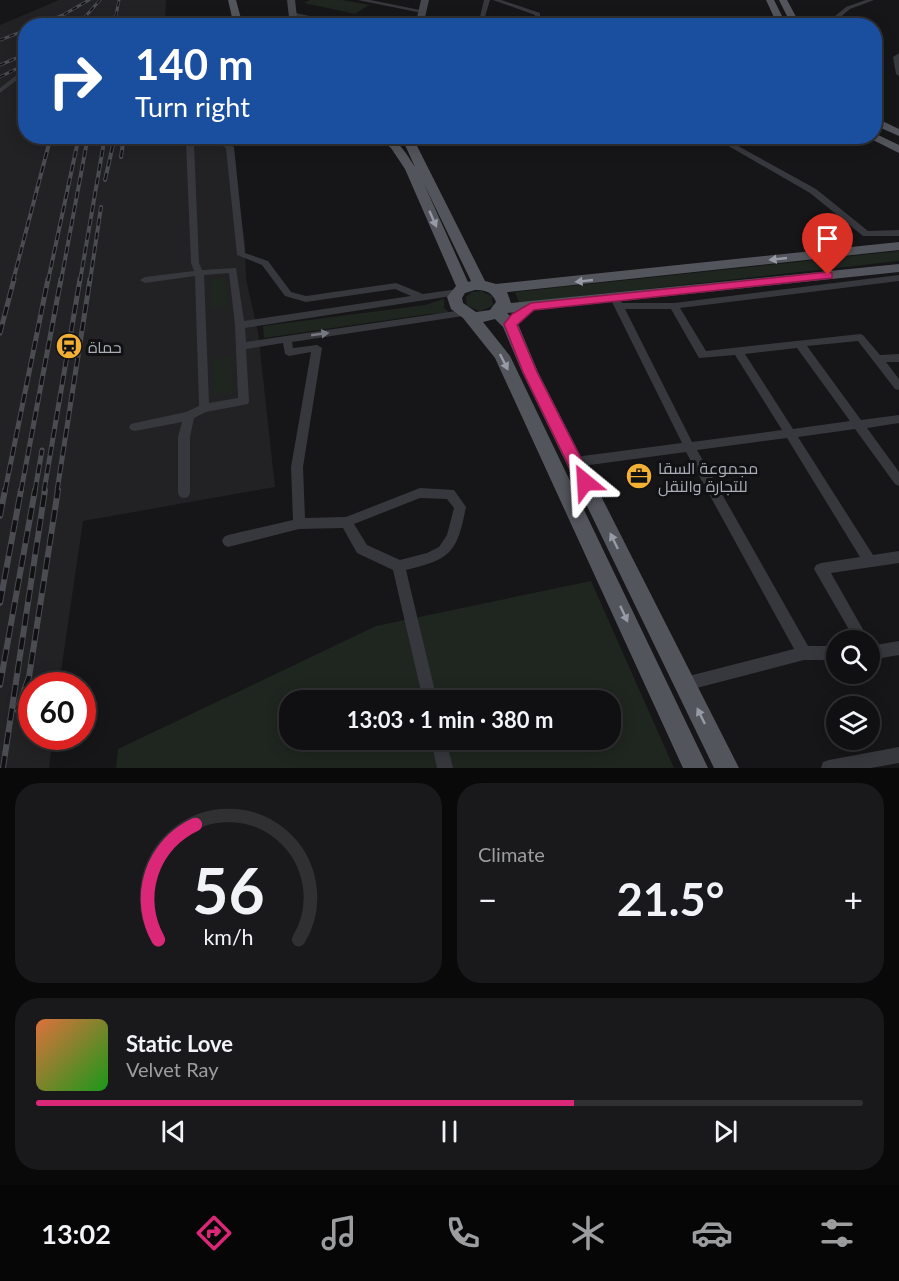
<!DOCTYPE html>
<meta charset="utf-8">
<style>
:root{--surface:#101012;--page:#19191b;--text:#f1f3f6;--muted:#9c9d9f;--line:#303032;--accent:#db2777}
body{margin:0;font-family:Lato,Cairo,sans-serif;background:var(--page);color:var(--text);height:100vh;display:flex;flex-direction:column;font-size:22px;white-space:nowrap}
*{box-sizing:border-box;margin:0}
p{font-size:20px;color:var(--muted)}
.icon{flex:none;width:33px;height:33px;fill:none;stroke:currentColor;stroke-width:2;stroke-linecap:round;stroke-linejoin:round}
.map{position:relative;height:768px;overflow:hidden}
.side{display:flex;flex-direction:column;gap:15px;padding:15px;background:#09090a;flex:1}
.side>*{flex:none}
.top-card{position:absolute;left:18px;top:18px;width:864px;height:126px;border-radius:24px;box-shadow:0 3px 15px #0003,0 0 0 2px var(--line);background:#1a4fa0;color:#fff;overflow:hidden}
.fabs{position:absolute;left:826px;top:630px;display:grid;gap:12px}
.fabs a{display:grid;place-items:center;width:54px;height:54px;border-radius:50%;background:var(--surface);box-shadow:0 3px 15px #0003,0 0 0 2px var(--line);font-size:30px}
.speed{position:absolute;left:18px;top:672px;display:flex;gap:12px;font-size:30px;font-weight:700;text-align:center}
.speed>*{display:grid;place-content:center;width:78px;height:78px;border-radius:50%;background:var(--surface);box-shadow:0 3px 15px #0003,0 0 0 2px var(--line);line-height:1}
.speed .limit{border:9px solid #d22;background:#fff;color:#111}
.pin{position:absolute;display:grid;place-items:center;width:51px;height:51px;color:#fff;margin:-62px -26px;border-radius:50% 50% 50% 0;rotate:-45deg;box-shadow:0 0 6px #0007}
.pin .icon{rotate:45deg}
.me{position:absolute;width:66px;margin:-33px;rotate:333deg;stroke-linejoin:round;filter:drop-shadow(0 0 4px #0008)}
.turn{display:flex;align-items:center;gap:21px;height:126px;padding:0 18px;font-size:27px}
.turn .icon{width:78px;height:78px;stroke-width:2.5}
.turn b{display:block;font-size:42px;line-height:51px}
.big{font-size:45px;font-weight:700;line-height:1.1}
.side .widget{flex:1;display:flex;flex-direction:column;justify-content:center;gap:9px;min-width:0;padding:0 21px;border-radius:24px;background:var(--page)}
.side .dial{align-items:center;gap:0}
.dial svg{height:156px;overflow:visible;fill:none;stroke:var(--line);stroke-width:7;stroke-linecap:round;text-anchor:middle}
.dial text{fill:var(--text);stroke:none}
.song{display:flex;align-items:center;gap:18px}
.cover{width:72px;height:72px;border-radius:9px;background:linear-gradient(135deg,hsl(20 70% 55%),hsl(120 70% 35%))}
.played{height:6px;border-radius:3px;background:linear-gradient(90deg,var(--accent) 65%,var(--line) 65%)}
.keys{display:flex;justify-content:space-around;direction:ltr}
.heat{display:flex;justify-content:space-between;align-items:center;font-size:33px;direction:ltr}
.side .tiles{flex:1;display:grid;gap:15px;grid-template-columns:1fr 1fr}
.widget:last-child{grid-column:span 2}
.trip{position:absolute;left:279px;top:690px;width:342px;height:60px;border-radius:24px;background:var(--surface);box-shadow:0 3px 15px #0003,0 0 0 2px var(--line);font-weight:700;line-height:60px;text-align:center}
.menu{display:flex;height:96px;justify-content:space-around;align-items:center;background:#060607;color:var(--muted)}
.menu .icon{width:42px;height:42px}
.menu .active{color:var(--accent)}
.menu b{font-size:27px;color:var(--text)}
.map>svg:first-child{display:block}
.built{fill:#222225}
.green{fill:#1e261f;fill-rule:evenodd}
.lines{fill:none;stroke-linecap:round;stroke-linejoin:round}
.street{fill:#37383d;fill-rule:evenodd}
.secondary{fill:#45474d;fill-rule:evenodd}
.primary{fill:#53555c;fill-rule:evenodd}
.rail-far3-casing{stroke:#4a4c52;stroke-width:3}
.rail-far2-casing{stroke:#4a4c52;stroke-width:4}
.rail-far1-casing{stroke:#4a4c52;stroke-width:5}
.rail-casing{stroke:#4a4c52;stroke-width:6}
.rail-far3{stroke:#111113;stroke-width:1.5;stroke-dasharray:5;stroke-linecap:butt}
.rail-far2{stroke:#111113;stroke-width:2;stroke-dasharray:7;stroke-linecap:butt}
.rail-far1{stroke:#111113;stroke-width:3;stroke-dasharray:9;stroke-linecap:butt}
.rail{stroke:#111113;stroke-width:4;stroke-dasharray:12;stroke-linecap:butt}
.oneway{fill:#979ba6}
.oneway2{fill:#757881}
.route{fill:#db2777;stroke:#8e194d;stroke-width:1.5}
.labels{text-anchor:middle;dominant-baseline:central;stroke-width:6;stroke-linejoin:round;paint-order:stroke}
.poi-label{font-size:16px;fill:#a8adb8;stroke:#111113;text-anchor:start}
</style>
<div class="map">
<svg width="899" height="768" viewBox="0 0 899 768">
<rect width="100%" height="100%" fill="#161618"/>
<!-- built -->
<polygon class="built" points="59,0 166,0 165,25 26,26 26,136 230,137 245,244 246,279 258,332 275,487 83,521 59,685 32,686 32,736 53,737 49,768 0,768 0,25"/>
<!-- green -->
<g class="green">
<polygon points="310,0 342,0 369,5 355,14 304,3"/>
<polygon points="899,251 899,261 519,303 515,292"/>
<polygon points="226,277 228,306 211,309 210,280"/>
<polygon points="481,291 492,296 493,306 480,311 467,306 466,297 472,292"/>
<polygon points="444,299 444,308 450,313 429,314 264,338 263,326 425,305"/>
<polygon points="231,356 233,392 214,395 213,359"/>
<path d="M591,581L674,768H116L118,749L376,626ZM290,700H610V740H290Z"/>
</g>
<g class="lines">
<!-- street -->
<g class="street">
<polygon points="358,0 370,0 425,11 422,13"/>
<polygon points="484,0 490,0 484,20 421,20 418,18 421,16 480,17"/>
<polygon points="493,0 501,0 540,13 540,26 534,26 535,15"/>
<polygon points="866,0 874,0 850,9 830,26 824,26 825,24 795,24 792,22 795,20 829,21 846,7"/>
<polygon points="291,12 346,24 348,26 336,26 289,15"/>
<polygon points="899,53 899,76 896,74 893,57"/>
<polygon points="26,68 26,73 0,93 0,88"/>
<polygon points="711,136 720,136 816,189 868,231 899,230 899,236 863,236 810,193"/>
<path d="M206,138L223,140L234,147L245,253L268,261L291,292L306,296L396,283L423,294L458,289L463,292L458,295L245,328L246,342L463,310L468,313L463,316L292,342L293,348L317,345L322,348L303,467L305,518L346,517L420,488L454,490L466,507C457,552 452,559 406,570L437,700H423L393,570L357,553L343,528L299,529L228,547L224,545L222,541L224,537L228,535L293,520L291,467L311,352L289,356L285,354L283,343L246,349L249,401L248,404L206,412L194,418L190,437V493L188,497L184,498L180,497L178,493V437L182,422L135,431L131,430L129,427L131,424L135,423L186,412L199,406L195,276L145,283L140,280L145,277L194,271L191,263L186,143ZM211,142L218,143L226,148L237,255L262,265L285,296L306,302L395,289L411,296L244,321L236,268L202,270L199,263L194,144ZM229,273L235,325L238,398L209,403L204,275ZM420,498L447,499L454,508L447,535L439,547L427,553L400,560L367,545L354,524Z"/>
<path d="M899,275V281L680,308L706,351L860,334L863,335L880,355L899,354V362H886L899,379V390L895,389L858,341L807,346L861,420L899,415V423L867,428L899,472V486L895,484L855,429L798,437L873,555L899,551V563L831,573L869,640H855L814,569L816,565L821,563L860,557L787,438L697,450L808,646H837V660H804L685,691L680,689L678,684L680,679L685,677L794,649L686,452L575,467L571,465L569,462L571,459L575,457L682,443L610,298L615,295L618,296L622,303H674ZM625,309H671L699,358L735,355L782,430L692,442ZM797,348L850,421L793,429L745,354Z"/>
<polygon points="899,641 899,655 870,660 870,646"/>
<polygon points="431,740 446,740 453,768 437,768"/>
<polygon points="899,747 899,763 871,768 821,768 823,762 829,760"/>
</g>
<!-- secondary -->
<g class="secondary">
<polygon points="287,0 295,0 298,26 290,26"/>
<polygon points="421,0 429,0 423,26 415,26"/>
</g>
<!-- primary -->
<g class="primary">
<polygon points="228,0 236,0 243,26 234,26"/>
<polygon points="766,0 774,0 787,26 778,26"/>
<polygon points="779,0 787,0 801,26 792,26"/>
<polygon points="874,117 899,129 899,136 874,125"/>
<polygon points="874,133 899,145 899,153 869,138 868,136 874,136"/>
<path d="M376,136C397,136 404,150 415,167L401,136H412L485,281L496,284L899,242V250L507,292L511,303L899,264V272L507,313L518,324L538,372L739,768H714L522,372L503,327L495,319L483,322L510,356L708,768H683L495,358L463,318L451,309L447,297L456,286L405,169L391,148ZM424,184L471,281L468,282ZM475,290C486,290 492,292 496,302L490,310L476,312L463,303L462,298L465,293Z"/>
</g>
<defs>
<g id="rail-far3">
<polyline points="36,26 63,15 89,0"/>
<polyline points="77,26 100,0"/>
<polyline points="92,26 96,18"/>
<polyline points="114,26 119,0"/>
<polyline points="0,40 26,30"/>
<polyline points="0,65 26,54"/>
<polyline points="0,77 26,64"/>
</g>
<g id="rail-far2">
<polyline points="121,157 124,136"/>
<polyline points="105,180 115,136"/>
<polyline points="13,281 51,136"/>
<polyline points="48,281 79,136"/>
<polyline points="61,281 88,136"/>
<polyline points="80,281 105,136"/>
<polyline points="90,281 101,207"/>
</g>
<g id="rail-far1">
<polyline points="0,333 14,279"/>
<polyline points="5,491 48,279"/>
<polyline points="21,491 61,279"/>
<polyline points="35,491 42,450"/>
<polyline points="44,491 80,279"/>
<polyline points="57,491 90,279"/>
</g>
<g id="rail">
<polyline points="0,516 5,490"/>
<polyline points="0,603 21,490"/>
<polyline points="0,685 35,490"/>
<polyline points="17,710 29,677 58,490"/>
<polyline points="3,768 45,490"/>
</g>
</defs>
<!-- rail-far3 casing -->
<use href="#rail-far3" class="rail-far3-casing"/>
<!-- rail-far2 casing -->
<use href="#rail-far2" class="rail-far2-casing"/>
<!-- rail-far1 casing -->
<use href="#rail-far1" class="rail-far1-casing"/>
<!-- rail casing -->
<use href="#rail" class="rail-casing"/>
<!-- rail-far3 -->
<use href="#rail-far3" class="rail-far3"/>
<!-- rail-far2 -->
<use href="#rail-far2" class="rail-far2"/>
<!-- rail-far1 -->
<use href="#rail-far1" class="rail-far1"/>
<!-- rail -->
<use href="#rail" class="rail"/>
</g>
<!-- one-way arrows -->
<defs><path id="oneway-solid" d="M-6-.8H1V-3.2L6.5 0L1 3.2V.8H-6Z" transform="scale(1.5)"/></defs>
<g class="oneway">
<use href="#oneway-solid" transform="translate(433 219) rotate(66)"/>
<use href="#oneway-solid" transform="translate(778 259) rotate(174)"/>
<use href="#oneway-solid" transform="translate(584 281) rotate(174)"/>
<use href="#oneway-solid" transform="translate(504 362) rotate(63)"/>
<use href="#oneway-solid" transform="translate(614 541) rotate(-116)"/>
<use href="#oneway-solid" transform="translate(624 614) rotate(65)"/>
<use href="#oneway-solid" transform="translate(701 716) rotate(-116)"/>
</g>
<use class="oneway2" href="#oneway-solid" transform="translate(320 334) rotate(-8)"/>
<!-- route -->
<polygon class="route" points="828,272 832,273 832,278 534,310 517,325 537,372 593,482 590,487 585,489 579,487 523,372 504,324 512,314 531,303"/>
<!-- icons -->
<defs>
<symbol id="station-disc" viewBox="-11 -11 22 22"><circle r="9.5" fill="#f2b134" stroke="#111113"/><path d="M-3-6H3Q5-6 5-4V2Q5 4 3 4L4.5 6H3L1.5 4h-3L-3 6H-4.5L-3 4Q-5 4-5 2V-4Q-5-6-3-6ZM-3.5-4v3h7v-3ZM-3.5 1v1.5H-2V1ZM2 1v1.5H3.5V1Z" fill="#111"/></symbol>
<symbol id="office-disc" viewBox="-11 -11 22 22"><circle r="9.5" fill="#f2b134" stroke="#111113"/><path d="M-6-3h4V-5.5h4V-3h4V5H-6ZM-1-4.5V-3h2v-1.5ZM-6 0V1H6V0Z" fill="#111"/></symbol>
</defs>
<g fill-rule="evenodd">
<use href="#station-disc" x="54" y="331" width="30" height="30"/>
<use href="#office-disc" x="624" y="461" width="30" height="30"/>
</g>
<g class="labels">
<!-- poi labels -->
<g class="poi-label">
<text x="88" y="346">حماة</text>
<text x="658" y="467">مجموعة السقا<tspan x="658" dy="18">للتجارة والنقل</tspan></text>
</g>
</g>
</svg>
<div class="fabs">
<a><svg class="icon" aria-label="search" viewBox="0 0 24 24"><circle cx="10" cy="10" r="6"/><path d="M15 15l6 6"/></svg></a>
<a><svg class="icon" aria-label="layers" viewBox="0 0 24 24"><path d="M12 4l9 5-9 5-9-5zM3 14l9 5 9-5"/></svg></a>
</div>
<div class="speed"><div class="limit">60</div></div>
<div class="pin" style="left:828px;top:275px;background:#d93025"><svg class="icon" aria-label="arrive" viewBox="0 0 24 24"><path d="M6 21V4h12l-3 4 3 4H6"/></svg></div>
<svg class="me" style="left:585px;top:482px" viewBox="-20 -20 40 40"><path d="M0-17L14 15 0 8-14 15z" fill="#db2777" stroke="#fff" stroke-width="4"/></svg>
<div class="trip">13:03 · 1 min · 380 m</div>
<div class="top-card">
<div class="turn"><svg class="icon" aria-label="right" viewBox="0 0 24 24"><path d="M7 20v-9h11M14 6l5 5-5 5"/></svg><div><b>140 m</b>Turn right</div></div>
</div>
</div>
<section class="side">
<div class="tiles">
<div class="widget dial"><svg viewBox="0 0 100 80">
<path d="M14 69A42 42 0 1 1 86 69"/>
<path d="M14 69A42 42 0 0 1 33 10" stroke="#db2777"/>
<text x="50" y="56" font-size="32" font-weight="700">56</text>
<text x="50" y="72" font-size="11">km/h</text>
</svg></div>
<div class="widget"><p>Climate</p>
<div class="heat"><a>−</a><b class="big">21.5°</b><a>+</a></div>
</div>
<div class="widget">
<div class="song"><i class="cover"></i><div><b>Static Love</b><p>Velvet Ray</p></div></div>
<div class="played"></div>
<div class="keys"><svg class="icon" aria-label="previous" viewBox="0 0 24 24"><path d="M18 5L8 12l10 7zM5 5v14"/></svg><svg class="icon" aria-label="pause" viewBox="0 0 24 24"><path d="M8 5v14M16 5v14"/></svg><svg class="icon" aria-label="next" viewBox="0 0 24 24"><path d="M6 5l10 7-10 7zM19 5v14"/></svg></div>
</div>
</div>
</section>
<nav class="menu">
<b>13:02</b>
<svg class="icon active" aria-label="directions" viewBox="0 0 24 24"><path d="M12 3l9 9-9 9-9-9zM9 14v-3h6M13 9l2 2-2 2"/></svg>
<svg class="icon" aria-label="music" viewBox="0 0 24 24"><path d="M9 18V5l10-2v13"/><circle cx="6" cy="18" r="3"/><circle cx="16" cy="16" r="3"/></svg>
<svg class="icon" aria-label="phone" viewBox="0 0 24 24"><path d="M5 4h4l2 5-3 2q2 4 5 5l2-3 5 2v4C11 20 4 13 5 4z"/></svg>
<svg class="icon" aria-label="climate" viewBox="0 0 24 24"><path d="M12 3v18M4 7l16 10M4 17L20 7"/></svg>
<svg class="icon" aria-label="car" viewBox="0 0 24 24"><path d="M5 17H2v-5l4-1 3-4h7l3 4 3 1v5h-3M9 17h6M6 11h13"/><circle cx="7" cy="17" r="2"/><circle cx="17" cy="17" r="2"/></svg>
<svg class="icon" aria-label="filters" viewBox="0 0 24 24"><path d="M4 7h16M4 17h16"/><circle cx="9" cy="7" r="2"/><circle cx="15" cy="17" r="2"/></svg>
</nav>
